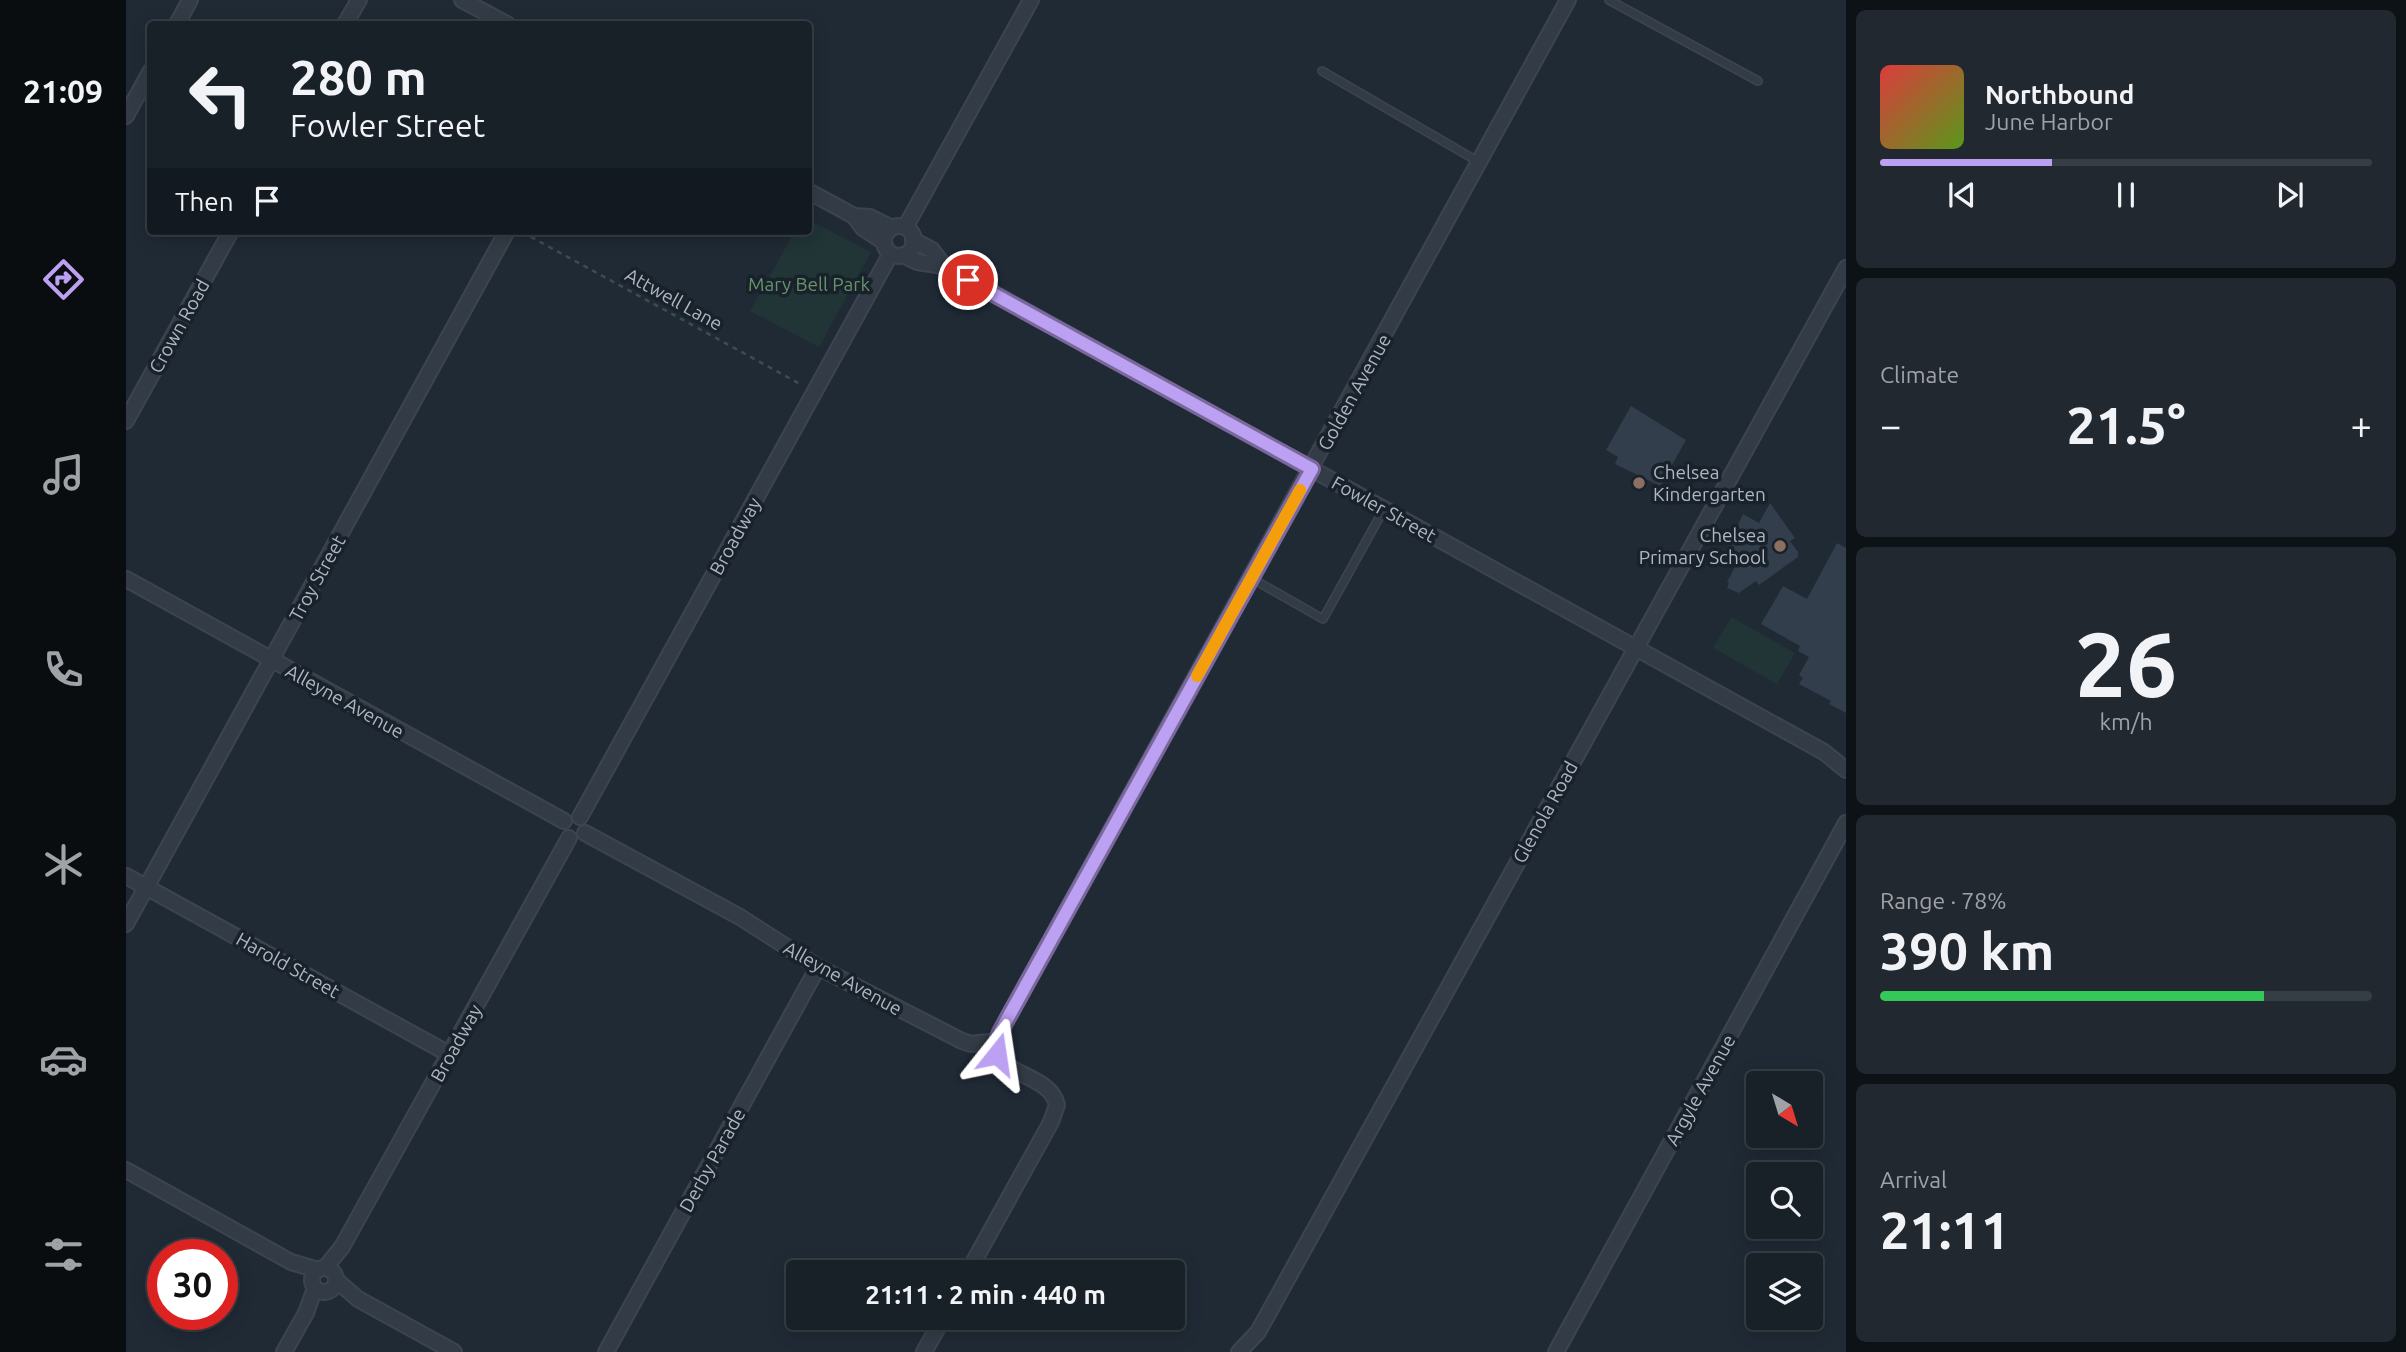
<!DOCTYPE html>
<meta charset="utf-8">
<style>
:root{--surface:#182028;--page:#212830;--text:#f1f3f6;--muted:#9fa3a8;--line:#363e45;--accent:#bca0f2}
body{margin:0;font-family:Ubuntu,sans-serif;background:var(--page);color:var(--text);height:100vh;display:flex;flex-direction:column;font-size:26px;white-space:nowrap}
*{box-sizing:border-box;margin:0}
p{font-size:23px;color:var(--muted)}
.icon{flex:none;width:38px;height:38px;fill:none;stroke:currentColor;stroke-width:2;stroke-linecap:round;stroke-linejoin:round}
.map{position:relative;flex:1;overflow:hidden}
.drawer{display:flex;flex-direction:column;gap:10px;padding:10px;background:#0d1216;width:560px}
.drawer>*{flex:none}
.top-card{position:absolute;left:21px;top:21px;width:665px;height:214px;border-radius:7px;box-shadow:0 4px 18px #0003,0 0 0 2px var(--line);background:#182028;color:var(--text);overflow:hidden}
.needle{width:46px;rotate:142deg}
.tools{position:absolute;left:1620px;top:1071px;display:grid;gap:14px}
.tools a{display:grid;place-items:center;width:77px;height:77px;border-radius:7px;background:var(--surface);box-shadow:0 4px 18px #0003,0 0 0 2px var(--line);font-size:35px}
.speed{position:absolute;left:21px;top:1239px;display:flex;gap:14px;font-size:35px;font-weight:700;text-align:center}
.speed>*{display:grid;place-content:center;width:91px;height:91px;border-radius:50%;background:var(--surface);box-shadow:0 4px 18px #0003,0 0 0 2px var(--line);line-height:1}
.speed .limit{border:10px solid #d22;background:#fff;color:#111}
.pin{position:absolute;display:grid;place-items:center;width:60px;height:60px;color:#fff;margin:-30px;border:4px solid #fff;border-radius:50%;box-shadow:0 2px 7px #0007}
.me{position:absolute;width:77px;margin:-38px;rotate:15deg;stroke-linejoin:round;filter:drop-shadow(0 0 5px #0008)}
.turn{display:flex;align-items:center;gap:24px;height:147px;padding:0 28px;font-size:32px}
.turn .icon{width:91px;height:91px;stroke-width:2.5}
.turn b{display:block;font-size:49px;line-height:60px}
.then{display:flex;align-items:center;height:66px;padding:0 28px;background:#0003;gap:14px;font-size:26px}
.big{font-size:52px;font-weight:700;line-height:1.1}
.drawer .tile{flex:1;display:flex;flex-direction:column;justify-content:center;gap:10px;min-width:0;padding:0 24px;border-radius:10px;background:var(--page)}
.drawer .dial{align-items:center;gap:0}
.dial b{font-size:91px;line-height:1}
.song{display:flex;align-items:center;gap:21px}
.cover{width:84px;height:84px;border-radius:10px;background:linear-gradient(135deg,hsl(0 70% 55%),hsl(90 70% 35%))}
.played{height:7px;border-radius:4px;background:linear-gradient(90deg,var(--accent) 35%,var(--line) 35%)}
.keys{display:flex;justify-content:space-around;direction:ltr}
.heat{display:flex;justify-content:space-between;align-items:center;font-size:38px;direction:ltr}
.charge{height:10px;border-radius:5px;background:linear-gradient(90deg,#34c759 78%,var(--line) 0)}
.trip{position:absolute;left:660px;top:1260px;width:399px;height:70px;border-radius:7px;background:var(--surface);box-shadow:0 4px 18px #0003,0 0 0 2px var(--line);font-weight:700;line-height:70px;text-align:center}
main{display:flex;flex:1;min-height:0}
.tabs{display:flex;flex-direction:column;width:126px;justify-content:space-around;align-items:center;background:#0a0d10;color:var(--muted)}
.tabs .icon{width:49px;height:49px}
.tabs .on{color:var(--accent)}
.tabs b{font-size:32px;color:var(--text)}
.map>svg:first-child{display:block}
.green{fill:#213536}
.building{fill:#323e4c}
.lines{fill:none;stroke-linecap:round;stroke-linejoin:round}
.service-casing{stroke:#3c454f;stroke-width:10}
.minor-casing{stroke:#3c454f;stroke-width:18}
.path{stroke:#3a4e4f;stroke-width:2.5;stroke-dasharray:5 5;stroke-linecap:butt}
.service{stroke:#333c46;stroke-width:7}
.minor{stroke:#333c46;stroke-width:14}
.route-casing{stroke:#7a689d;stroke-width:18}
.route{stroke:#bca0f2;stroke-width:12}
.slow{stroke:#f59e0b;stroke-width:12}
.education-dot{fill:#8d6e63;stroke:#19212a;stroke-width:2.5}
.labels{text-anchor:middle;dominant-baseline:central;stroke-width:7;stroke-linejoin:round;paint-order:stroke}
.park-label{font-size:19px;fill:#66926d;stroke:#19212a}
.street-label{font-size:19px;fill:#adb7c3;stroke:#19212a}
.poi-label{font-size:19px;fill:#adb7c3;stroke:#19212a;text-anchor:start}
</style>
<main>
<nav class="tabs">
<b>21:09</b>
<svg class="icon on" aria-label="directions" viewBox="0 0 24 24"><path d="M12 3l9 9-9 9-9-9zM9 14v-3h6M13 9l2 2-2 2"/></svg>
<svg class="icon" aria-label="music" viewBox="0 0 24 24"><path d="M9 18V5l10-2v13"/><circle cx="6" cy="18" r="3"/><circle cx="16" cy="16" r="3"/></svg>
<svg class="icon" aria-label="phone" viewBox="0 0 24 24"><path d="M5 4h4l2 5-3 2q2 4 5 5l2-3 5 2v4C11 20 4 13 5 4z"/></svg>
<svg class="icon" aria-label="climate" viewBox="0 0 24 24"><path d="M12 3v18M4 7l16 10M4 17L20 7"/></svg>
<svg class="icon" aria-label="car" viewBox="0 0 24 24"><path d="M5 17H2v-5l4-1 3-4h7l3 4 3 1v5h-3M9 17h6M6 11h13"/><circle cx="7" cy="17" r="2"/><circle cx="17" cy="17" r="2"/></svg>
<svg class="icon" aria-label="filters" viewBox="0 0 24 24"><path d="M4 7h16M4 17h16"/><circle cx="9" cy="7" r="2"/><circle cx="15" cy="17" r="2"/></svg>
</nav>
<div class="map">
<svg width="1720" height="1352" viewBox="0 0 1720 1352">
<rect width="100%" height="100%" fill="#202a35"/>
<!-- green -->
<g class="green">
<polygon points="683,220 745,252 693,347 624,311 669,231 682,231"/>
<polygon points="1605,617 1669,653 1651,684 1587,648"/>
</g>
<!-- building -->
<g class="building">
<polygon points="1505,406 1560,440 1534,486 1489,464 1492,457 1480,450"/>
<polygon points="1644,503 1669,538 1664,541 1672,552 1672,557 1633,585 1630,581 1613,593 1601,588 1603,583 1601,582 1609,567 1595,559 1617,514 1633,523"/>
<polygon points="1711,543 1720,548 1720,713 1703,704 1705,701 1673,684 1677,678 1673,675 1683,657 1672,651 1674,646 1635,624 1657,586 1681,599"/>
</g>
<g class="lines">
<defs>
<g id="service">
<polyline points="1483,0 1632,81"/>
<polyline points="1196,71 1353,162"/>
<polyline points="1125,578 1197,619 1258,509"/>
</g>
<g id="minor">
<polyline points="336,0 381,24"/>
<polyline points="51,24 64,0"/>
<polyline points="219,24 233,0"/>
<polyline points="0,116 24,72"/>
<polyline points="682,191 728,216 744,217 766,228"/>
<polyline points="728,216 737,228 758,242"/>
<circle cx="773" cy="241" r="15"/>
<polyline points="780,226 905,0"/>
<polyline points="787,240 806,250 818,266"/>
<polyline points="777,255 791,262 818,266 1698,752 1720,770"/>
<polyline points="0,421 105,231"/>
<polyline points="0,579 438,821"/>
<polyline points="454,817 764,255"/>
<polyline points="459,833 614,917 692,967 836,1041 845,1044 871,1041"/>
<polyline points="0,876 323,1054"/>
<polyline points="0,924 381,231"/>
<polyline points="0,1170 165,1262 192,1270"/>
<polyline points="199,1268 216,1247 443,838"/>
<circle cx="198" cy="1280" r="12"/>
<path d="M842,1272L925,1122L931,1105C923,1069 856,1078 874,1032L1442,0"/>
<polyline points="210,1280 232,1299 328,1352"/>
<polyline points="158,1352 180,1313 189,1288"/>
<polyline points="480,1352 692,967"/>
<polyline points="798,1352 817,1318"/>
<polyline points="1113,1352 1132,1332 1720,268"/>
<polyline points="1430,1352 1720,823"/>
</g>
</defs>
<!-- service casing -->
<use href="#service" class="service-casing"/>
<!-- minor casing -->
<use href="#minor" class="minor-casing"/>
<!-- path -->
<polyline class="path" points="396,232 676,385"/>
<!-- service -->
<use href="#service" class="service"/>
<!-- minor -->
<use href="#minor" class="minor"/>
</g>
<g class="lines">
<defs>
<polyline id="route" points="842,280 1186,469 874,1032 871,1041 871,1054"/>
</defs>
<!-- route casing -->
<use href="#route" class="route-casing"/>
<!-- route -->
<use href="#route" class="route"/>
<!-- slow -->
<polyline class="slow" points="1071,676 1174,490"/>
</g>
<!-- markers -->
<g class="education-dot">
<circle cx="1513" cy="483" r="7"/>
<circle cx="1654" cy="546" r="7"/>
</g>
<g class="labels">
<!-- park labels -->
<g class="park-label">
<text x="683" y="284">Mary Bell Park</text>
</g>
<!-- street labels -->
<g class="street-label">
<text transform="translate(548 299) rotate(29)">Attwell Lane</text>
<text transform="translate(53 326) rotate(-61)">Crown Road</text>
<text transform="translate(1228 392) rotate(-61)">Golden Avenue</text>
<text transform="translate(1258 509) rotate(29)">Fowler Street</text>
<text transform="translate(609 536) rotate(-61)">Broadway</text>
<text transform="translate(191 578) rotate(-61)">Troy Street</text>
<text transform="translate(219 701) rotate(29)">Alleyne Avenue</text>
<text transform="translate(1419 812) rotate(-61)">Glenola Road</text>
<text transform="translate(162 965) rotate(29)">Harold Street</text>
<text transform="translate(717 978) rotate(29)">Alleyne Avenue</text>
<text transform="translate(330 1043) rotate(-61)">Broadway</text>
<text transform="translate(1574 1090) rotate(-61)">Argyle Avenue</text>
<text transform="translate(586 1160) rotate(-61)">Derby Parade</text>
</g>
<!-- poi labels -->
<g class="poi-label">
<text x="1527" y="472">Chelsea<tspan x="1527" dy="22">Kindergarten</tspan></text>
<text x="1640" y="535" text-anchor="end">Chelsea<tspan x="1640" dy="22">Primary School</tspan></text>
</g>
</g>
</svg>
<div class="tools">
<a><svg class="needle" viewBox="-14 -14 28 28"><path d="M0-13l5 13h-10z" fill="#e53935"/><path d="M0 13l5-13h-10z" fill="#9fa3a8"/></svg></a>
<a><svg class="icon" aria-label="search" viewBox="0 0 24 24"><circle cx="10" cy="10" r="6"/><path d="M15 15l6 6"/></svg></a>
<a><svg class="icon" aria-label="layers" viewBox="0 0 24 24"><path d="M12 4l9 5-9 5-9-5zM3 14l9 5 9-5"/></svg></a>
</div>
<div class="speed"><div class="limit">30</div></div>
<div class="pin" style="left:842px;top:280px;background:#d93025"><svg class="icon" aria-label="arrive" viewBox="0 0 24 24"><path d="M6 21V4h12l-3 4 3 4H6"/></svg></div>
<svg class="me" style="left:871px;top:1054px" viewBox="-20 -20 40 40"><path d="M0-17L14 15 0 8-14 15z" fill="#bca0f2" stroke="#fff" stroke-width="4"/></svg>
<div class="trip">21:11 · 2 min · 440 m</div>
<div class="top-card">
<div class="turn"><svg class="icon" aria-label="left" viewBox="0 0 24 24"><path d="M17 20v-9H6M10 6l-5 5 5 5"/></svg><div><b>280 m</b>Fowler Street</div></div>
<div class="then">Then<svg class="icon" aria-label="arrive" viewBox="0 0 24 24"><path d="M6 21V4h12l-3 4 3 4H6"/></svg></div>
</div>
</div>
<section class="drawer">
<div class="tile">
<div class="song"><i class="cover"></i><div><b>Northbound</b><p>June Harbor</p></div></div>
<div class="played"></div>
<div class="keys"><svg class="icon" aria-label="previous" viewBox="0 0 24 24"><path d="M18 5L8 12l10 7zM5 5v14"/></svg><svg class="icon" aria-label="pause" viewBox="0 0 24 24"><path d="M8 5v14M16 5v14"/></svg><svg class="icon" aria-label="next" viewBox="0 0 24 24"><path d="M6 5l10 7-10 7zM19 5v14"/></svg></div>
</div>
<div class="tile"><p>Climate</p>
<div class="heat"><a>−</a><b class="big">21.5°</b><a>+</a></div>
</div>
<div class="tile dial"><b>26</b><p>km/h</p></div>
<div class="tile"><p>Range · 78%</p><b class="big">390 km</b><div class="charge"></div></div>
<div class="tile"><p>Arrival</p><b class="big">21:11</b></div>
</section>
</main>
